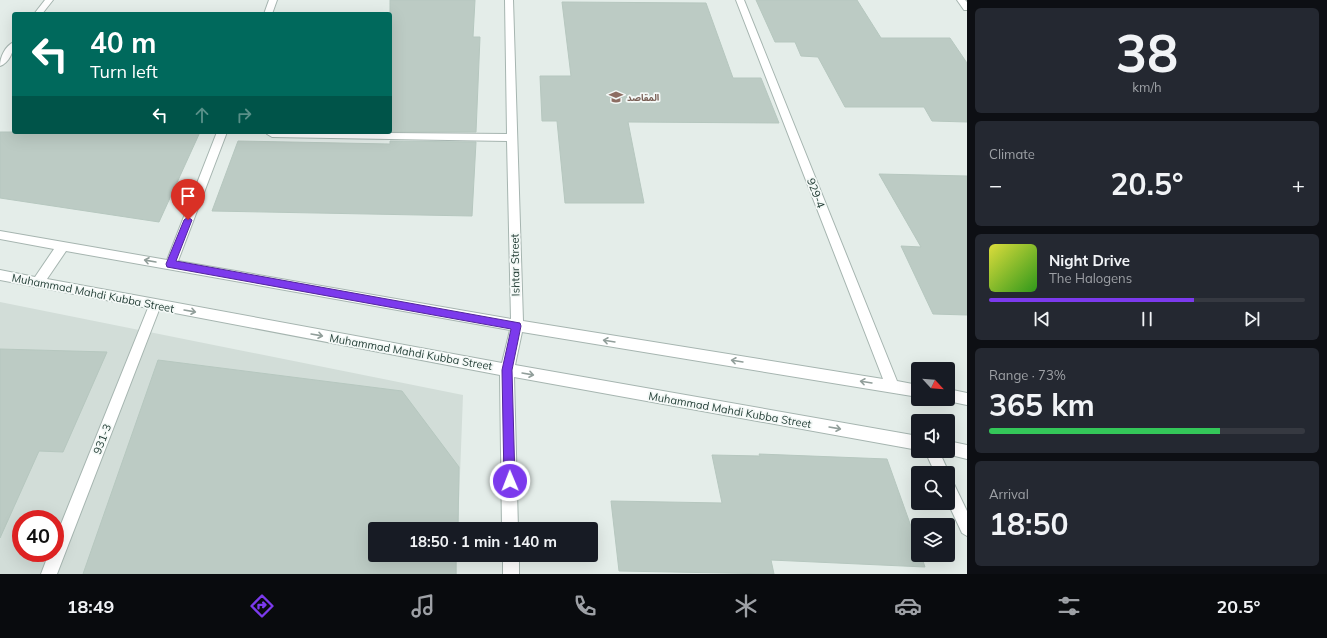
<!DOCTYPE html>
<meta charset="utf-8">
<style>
:root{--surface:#171b24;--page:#242831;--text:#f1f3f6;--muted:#9ea1a6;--line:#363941;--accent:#7c3aed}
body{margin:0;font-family:Mulish,"Noto Sans Arabic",sans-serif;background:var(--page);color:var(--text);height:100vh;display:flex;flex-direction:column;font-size:15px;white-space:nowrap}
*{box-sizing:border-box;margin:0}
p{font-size:13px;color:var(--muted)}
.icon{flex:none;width:22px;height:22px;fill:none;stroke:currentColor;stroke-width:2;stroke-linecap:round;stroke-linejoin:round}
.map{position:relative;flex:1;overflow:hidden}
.sheet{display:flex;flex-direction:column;gap:8px;padding:8px;background:#0d0f14;width:360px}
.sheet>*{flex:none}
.top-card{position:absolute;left:12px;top:12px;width:380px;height:122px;border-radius:4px;box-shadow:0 4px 16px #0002;background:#00695c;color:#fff;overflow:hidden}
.needle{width:26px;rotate:116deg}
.tools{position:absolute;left:911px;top:362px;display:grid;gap:8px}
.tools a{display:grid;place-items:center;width:44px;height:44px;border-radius:4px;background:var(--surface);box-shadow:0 4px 16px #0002;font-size:20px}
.speed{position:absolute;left:12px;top:510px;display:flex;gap:8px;font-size:20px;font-weight:700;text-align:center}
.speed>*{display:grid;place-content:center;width:52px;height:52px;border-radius:50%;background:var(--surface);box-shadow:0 4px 16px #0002;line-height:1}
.speed .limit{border:6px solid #d22;background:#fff;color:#111}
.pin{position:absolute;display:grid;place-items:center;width:34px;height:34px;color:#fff;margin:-41px -17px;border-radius:50% 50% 50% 0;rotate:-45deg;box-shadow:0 0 4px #0007}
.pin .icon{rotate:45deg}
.me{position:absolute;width:44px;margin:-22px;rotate:359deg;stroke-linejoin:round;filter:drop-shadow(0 0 3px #0008)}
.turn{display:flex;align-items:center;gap:14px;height:84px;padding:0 12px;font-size:18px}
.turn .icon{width:52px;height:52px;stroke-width:2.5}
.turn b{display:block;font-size:28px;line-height:34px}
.lanes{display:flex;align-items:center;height:38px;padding:0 12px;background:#0003;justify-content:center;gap:20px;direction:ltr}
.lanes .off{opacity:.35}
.big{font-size:30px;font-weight:700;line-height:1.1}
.sheet .widget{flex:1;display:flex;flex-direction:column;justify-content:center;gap:6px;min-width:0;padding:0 14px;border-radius:6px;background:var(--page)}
.sheet .dial{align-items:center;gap:0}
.dial b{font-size:52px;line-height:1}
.song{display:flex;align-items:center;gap:12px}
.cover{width:48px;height:48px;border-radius:6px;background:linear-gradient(135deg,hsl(60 70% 55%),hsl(110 70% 35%))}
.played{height:4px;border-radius:2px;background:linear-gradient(90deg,var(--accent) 65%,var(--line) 65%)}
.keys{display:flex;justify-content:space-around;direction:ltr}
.heat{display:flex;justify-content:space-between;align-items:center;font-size:22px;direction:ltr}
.charge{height:6px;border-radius:3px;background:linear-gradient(90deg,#34c759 73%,var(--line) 0)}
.trip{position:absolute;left:368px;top:522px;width:230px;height:40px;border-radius:4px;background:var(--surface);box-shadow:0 4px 16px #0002;font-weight:700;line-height:40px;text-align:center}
.tabs{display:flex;height:64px;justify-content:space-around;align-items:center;background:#090b0e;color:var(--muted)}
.tabs .icon{width:28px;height:28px}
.tabs .active{color:var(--accent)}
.tabs b{font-size:18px;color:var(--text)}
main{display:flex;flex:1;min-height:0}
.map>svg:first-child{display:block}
.built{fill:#d2ddd8;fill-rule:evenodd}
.building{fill:#bccbc4;stroke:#b6c7bf}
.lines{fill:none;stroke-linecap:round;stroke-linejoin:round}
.minor-casing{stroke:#a6b5b0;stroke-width:2}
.minor{fill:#fff;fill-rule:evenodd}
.oneway{stroke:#919e9a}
.route{fill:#7c3aed;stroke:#51269a}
.labels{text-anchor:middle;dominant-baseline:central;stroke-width:3.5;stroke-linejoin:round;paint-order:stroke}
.far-education-label{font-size:9px;font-weight:bold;fill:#785e54;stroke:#f4f9f7;text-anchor:start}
.street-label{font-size:11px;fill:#233e36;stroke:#f4f9f7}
</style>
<main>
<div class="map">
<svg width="967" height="574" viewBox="0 0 967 574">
<rect width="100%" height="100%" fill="#e4ede9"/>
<!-- built -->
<path class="built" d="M0,302L463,395L458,529H375V555H457V574H0ZM21,519H55V553H21Z"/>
<!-- building -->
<g class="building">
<polygon points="390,0 475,0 473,37 480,37 476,132 390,132"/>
<polygon points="756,0 857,0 881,38 950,38 967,63 967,122 932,121 924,107 845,107 818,57 801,56 795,42 775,42"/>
<polygon points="562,2 706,3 733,78 761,78 779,123 628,122 644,203 565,203 557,121 542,121 540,76 571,76"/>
<polygon points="0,132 200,132 159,222 0,198"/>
<polygon points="238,141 390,144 390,141 476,142 472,216 212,211"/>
<polygon points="879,174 967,176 967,315 933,314 901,246 921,247"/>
<polygon points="0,349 107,352 63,452 39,451 0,538"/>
<polygon points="158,360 402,391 459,467 458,529 375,529 375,555 456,555 456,574 83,574"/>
<polygon points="759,454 887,459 918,546 918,555 921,555 925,567 771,560 774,574 619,571 611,501 722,503 712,455 760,456"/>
</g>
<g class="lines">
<defs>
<g id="minor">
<polygon points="45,0 53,0 42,14 34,14"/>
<polygon points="269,0 277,0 272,14 264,14"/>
<path d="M505,0H513L523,321L883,379L736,0H744L897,381L918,385V397L522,332L515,365L918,436V450L514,377L518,529H502L500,375L159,310L57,574H41L49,553H55V539L148,308L0,280V270L35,277L54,249L0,239V231L167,260L217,132H227L178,261L511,319L507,141L272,137L267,134L268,132L507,134ZM66,251L510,330L502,363L47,279Z"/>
<polygon points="957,0 965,0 967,2 967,10 964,10"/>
<path d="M14,42C14,51 9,63 0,66C0,57 5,46 14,42Z"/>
<polygon points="948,389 967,393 967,405 943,400 948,399"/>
<polygon points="948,441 967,445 967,459 943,453 942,451 948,451"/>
<polygon points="925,451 939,451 949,473 948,476 948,473 935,473"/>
<polygon points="948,480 953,482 967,511 967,536 962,533 948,503"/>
<rect x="503" y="555" width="16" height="19"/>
</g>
</defs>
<!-- minor casing -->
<use href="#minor" class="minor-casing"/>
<!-- minor -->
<use href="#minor" class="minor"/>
</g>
<!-- one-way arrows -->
<defs><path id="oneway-shaft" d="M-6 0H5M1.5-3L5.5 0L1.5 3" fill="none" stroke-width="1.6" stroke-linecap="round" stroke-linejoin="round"/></defs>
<g class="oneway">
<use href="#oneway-shaft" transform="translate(150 261) rotate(-170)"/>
<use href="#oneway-shaft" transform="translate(190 311) rotate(10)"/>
<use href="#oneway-shaft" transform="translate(317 335) rotate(10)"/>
<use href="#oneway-shaft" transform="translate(609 341) rotate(-171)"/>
<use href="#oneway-shaft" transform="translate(737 361) rotate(-171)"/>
<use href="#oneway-shaft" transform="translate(528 374) rotate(10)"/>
<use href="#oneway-shaft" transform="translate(866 382) rotate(-171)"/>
<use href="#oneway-shaft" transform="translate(835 428) rotate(10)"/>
</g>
<!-- route -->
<polygon class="route" points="188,217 192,220 176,261 520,323 521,326 512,370 515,481 513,485 510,487 506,485 504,481 502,370 511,329 167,267 166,264 184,220"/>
<!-- icons -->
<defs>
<symbol id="school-bare" viewBox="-9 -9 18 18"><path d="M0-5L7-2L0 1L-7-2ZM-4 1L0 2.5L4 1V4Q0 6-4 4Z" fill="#8d6e63" stroke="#f4f9f7" stroke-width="2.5" paint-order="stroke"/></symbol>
</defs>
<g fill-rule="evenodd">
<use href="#school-bare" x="606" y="87" width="20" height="20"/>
</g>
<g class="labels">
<!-- far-education labels -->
<g class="far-education-label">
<text x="627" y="97">المقاصد</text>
</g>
<!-- street labels -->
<g class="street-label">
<text transform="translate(816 193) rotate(69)">929-4</text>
<text transform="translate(515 265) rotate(-91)">Ishtar Street</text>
<text transform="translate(93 293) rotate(11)">Muhammad Mahdi Kubba Street</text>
<text transform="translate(411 352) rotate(10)">Muhammad Mahdi Kubba Street</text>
<text transform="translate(730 410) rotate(10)">Muhammad Mahdi Kubba Street</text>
<text transform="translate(102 439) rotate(-69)">931-3</text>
</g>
</g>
</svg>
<div class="tools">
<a><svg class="needle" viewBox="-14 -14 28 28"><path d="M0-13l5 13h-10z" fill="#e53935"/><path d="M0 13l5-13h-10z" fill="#9ea1a6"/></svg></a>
<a><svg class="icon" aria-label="sound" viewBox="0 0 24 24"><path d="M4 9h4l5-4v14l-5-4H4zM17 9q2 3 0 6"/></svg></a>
<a><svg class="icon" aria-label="search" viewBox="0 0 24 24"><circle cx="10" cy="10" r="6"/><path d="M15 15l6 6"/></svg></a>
<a><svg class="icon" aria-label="layers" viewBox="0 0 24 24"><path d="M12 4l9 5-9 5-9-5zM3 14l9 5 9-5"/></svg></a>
</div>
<div class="speed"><div class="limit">40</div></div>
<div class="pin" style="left:188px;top:220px;background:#d93025"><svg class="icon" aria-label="arrive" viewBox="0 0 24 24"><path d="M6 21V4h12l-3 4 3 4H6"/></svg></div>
<svg class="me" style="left:510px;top:481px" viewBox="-20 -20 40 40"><circle r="17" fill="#7c3aed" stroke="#fff" stroke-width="3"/><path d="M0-11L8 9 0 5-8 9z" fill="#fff"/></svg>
<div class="trip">18:50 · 1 min · 140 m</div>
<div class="top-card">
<div class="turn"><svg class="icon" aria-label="left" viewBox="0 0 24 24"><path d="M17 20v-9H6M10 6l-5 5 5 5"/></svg><div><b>40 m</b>Turn left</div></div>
<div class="lanes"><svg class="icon" aria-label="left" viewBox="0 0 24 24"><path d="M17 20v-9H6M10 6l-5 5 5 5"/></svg><svg class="icon off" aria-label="ahead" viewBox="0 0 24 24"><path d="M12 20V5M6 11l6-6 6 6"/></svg><svg class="icon off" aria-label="right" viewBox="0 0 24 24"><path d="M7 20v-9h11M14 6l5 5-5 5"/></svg></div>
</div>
</div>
<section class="sheet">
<div class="widget dial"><b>38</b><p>km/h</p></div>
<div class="widget"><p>Climate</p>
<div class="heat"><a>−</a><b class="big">20.5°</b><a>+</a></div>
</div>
<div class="widget">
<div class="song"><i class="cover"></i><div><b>Night Drive</b><p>The Halogens</p></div></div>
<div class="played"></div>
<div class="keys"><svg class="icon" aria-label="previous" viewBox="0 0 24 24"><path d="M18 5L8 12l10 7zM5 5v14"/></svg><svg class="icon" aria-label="pause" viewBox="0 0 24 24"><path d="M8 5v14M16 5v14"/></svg><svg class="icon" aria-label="next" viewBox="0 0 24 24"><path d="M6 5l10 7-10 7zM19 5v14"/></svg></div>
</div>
<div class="widget"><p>Range · 73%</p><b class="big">365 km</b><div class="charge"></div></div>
<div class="widget"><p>Arrival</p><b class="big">18:50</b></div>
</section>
</main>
<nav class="tabs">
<b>18:49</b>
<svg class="icon active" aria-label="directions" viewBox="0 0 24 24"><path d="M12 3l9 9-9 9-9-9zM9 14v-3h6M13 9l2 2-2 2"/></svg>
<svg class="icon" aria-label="music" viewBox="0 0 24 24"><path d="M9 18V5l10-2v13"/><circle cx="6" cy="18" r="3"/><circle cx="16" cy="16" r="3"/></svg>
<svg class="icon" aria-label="phone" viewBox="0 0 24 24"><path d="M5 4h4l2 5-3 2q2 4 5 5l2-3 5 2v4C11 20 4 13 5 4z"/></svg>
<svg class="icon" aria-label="climate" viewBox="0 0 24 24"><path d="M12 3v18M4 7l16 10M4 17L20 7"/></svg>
<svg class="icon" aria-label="car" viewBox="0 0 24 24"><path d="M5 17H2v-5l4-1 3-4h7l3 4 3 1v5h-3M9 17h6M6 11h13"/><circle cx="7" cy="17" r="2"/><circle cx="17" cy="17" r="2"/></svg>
<svg class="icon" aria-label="filters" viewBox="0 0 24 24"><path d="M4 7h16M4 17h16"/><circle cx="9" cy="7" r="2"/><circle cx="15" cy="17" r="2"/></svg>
<b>20.5°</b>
</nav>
